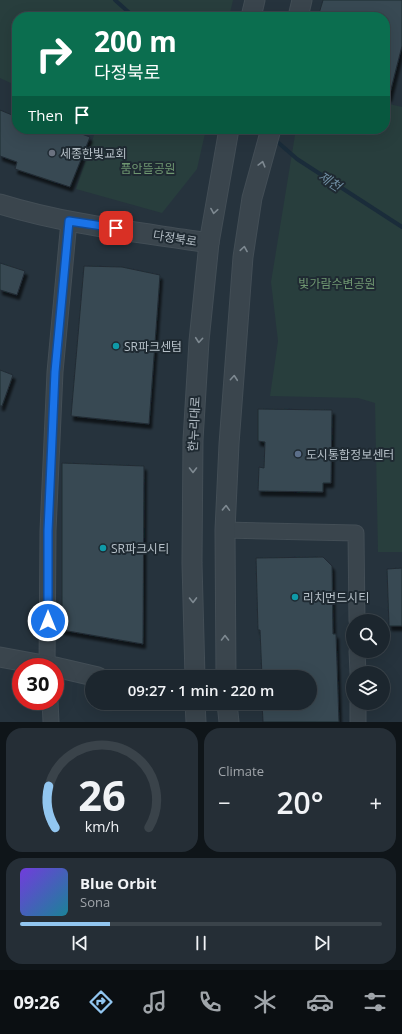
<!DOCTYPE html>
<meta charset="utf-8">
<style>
:root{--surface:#1c262e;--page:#252e36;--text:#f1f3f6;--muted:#a0a5aa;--line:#3a434a;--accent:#92c6f0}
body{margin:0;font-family:"Open Sans","Noto Sans KR",sans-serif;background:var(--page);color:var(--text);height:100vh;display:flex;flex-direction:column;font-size:15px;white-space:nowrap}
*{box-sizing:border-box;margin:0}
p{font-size:13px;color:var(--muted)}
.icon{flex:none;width:22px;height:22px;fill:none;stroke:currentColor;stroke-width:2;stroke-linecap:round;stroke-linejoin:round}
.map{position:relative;height:722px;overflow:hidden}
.panel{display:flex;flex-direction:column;gap:6px;padding:6px;background:#0f1519;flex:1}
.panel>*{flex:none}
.guide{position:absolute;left:12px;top:12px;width:378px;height:122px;border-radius:16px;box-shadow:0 4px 16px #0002,0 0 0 1px var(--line);background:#0b6e4f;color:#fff;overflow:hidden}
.controls{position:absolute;left:346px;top:614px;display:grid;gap:8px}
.controls a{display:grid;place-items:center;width:44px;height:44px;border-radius:50%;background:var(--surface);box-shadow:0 4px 16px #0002,0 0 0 1px var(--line);font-size:20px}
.speed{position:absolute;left:12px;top:658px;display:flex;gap:8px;font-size:20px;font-weight:700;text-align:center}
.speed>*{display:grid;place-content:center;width:52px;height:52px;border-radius:50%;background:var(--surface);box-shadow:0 4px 16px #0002,0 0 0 1px var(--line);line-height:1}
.speed .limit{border:6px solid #d22;background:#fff;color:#111}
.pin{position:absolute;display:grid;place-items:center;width:34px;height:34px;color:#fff;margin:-17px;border-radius:8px;box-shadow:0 2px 6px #0006}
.me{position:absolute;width:44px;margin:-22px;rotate:0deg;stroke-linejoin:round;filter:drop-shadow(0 0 3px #0008)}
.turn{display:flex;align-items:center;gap:14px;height:84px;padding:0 16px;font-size:18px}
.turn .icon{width:52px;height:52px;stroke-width:2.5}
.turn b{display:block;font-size:28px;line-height:34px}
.then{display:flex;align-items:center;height:38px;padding:0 16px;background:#0003;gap:8px;font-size:15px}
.big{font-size:30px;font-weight:600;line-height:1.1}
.panel .card{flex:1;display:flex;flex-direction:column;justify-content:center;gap:6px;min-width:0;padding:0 14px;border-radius:16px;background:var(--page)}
.panel .dial{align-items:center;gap:0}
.dial svg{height:104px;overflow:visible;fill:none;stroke:var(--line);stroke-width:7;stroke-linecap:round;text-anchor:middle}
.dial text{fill:var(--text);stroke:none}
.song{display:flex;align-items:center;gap:12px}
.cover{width:48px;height:48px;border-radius:6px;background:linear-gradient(135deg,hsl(260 70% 55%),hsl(190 70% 35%))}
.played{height:4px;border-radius:2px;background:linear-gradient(90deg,var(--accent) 25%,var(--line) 25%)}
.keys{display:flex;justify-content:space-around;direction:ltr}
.heat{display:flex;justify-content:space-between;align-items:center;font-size:22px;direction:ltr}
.panel .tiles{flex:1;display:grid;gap:6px;grid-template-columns:1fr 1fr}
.card:last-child{grid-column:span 2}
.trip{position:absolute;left:85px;top:670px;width:232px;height:40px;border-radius:20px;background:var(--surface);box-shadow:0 4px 16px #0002,0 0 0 1px var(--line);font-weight:600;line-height:40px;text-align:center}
.dock{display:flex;height:64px;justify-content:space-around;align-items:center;background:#0b0f12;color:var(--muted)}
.dock .icon{width:28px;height:28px}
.dock .active{color:var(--accent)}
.dock b{font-size:18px;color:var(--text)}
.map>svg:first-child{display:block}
.green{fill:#283e3d}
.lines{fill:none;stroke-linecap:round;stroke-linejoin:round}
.stream{stroke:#1a2c3a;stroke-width:4}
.building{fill:#384852;stroke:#212c34;filter:url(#shadow)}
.minor-casing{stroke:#434e56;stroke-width:17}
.tertiary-casing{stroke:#434e56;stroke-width:21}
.minor{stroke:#3a454d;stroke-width:15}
.tertiary{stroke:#3a454d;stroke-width:19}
.oneway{stroke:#7e8991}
.route-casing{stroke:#114b97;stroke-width:10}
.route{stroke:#1a73e8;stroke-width:7}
.worship-dot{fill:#6b7280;stroke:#1f2a32;stroke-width:1.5}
.culture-dot{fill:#0f9aa8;stroke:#1f2a32;stroke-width:1.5}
.service-dot{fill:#5c6f8a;stroke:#1f2a32;stroke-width:1.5}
.labels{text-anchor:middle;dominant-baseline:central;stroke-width:4;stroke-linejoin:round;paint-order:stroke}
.poi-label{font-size:12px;fill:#b6c0c8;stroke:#1f2a32;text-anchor:start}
.park-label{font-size:12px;fill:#6f9771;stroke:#1f2a32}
.street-label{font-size:12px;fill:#b6c0c8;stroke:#1f2a32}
.water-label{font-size:13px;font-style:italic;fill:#718fa4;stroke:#1f2a32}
</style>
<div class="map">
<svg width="402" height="722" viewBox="0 0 402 722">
<defs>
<filter id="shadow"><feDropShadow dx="2.5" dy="4.5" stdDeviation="1" flood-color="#0009"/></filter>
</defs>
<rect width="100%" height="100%" fill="#26333d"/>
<!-- green -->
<g class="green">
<polygon points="0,0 233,0 229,17 17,17 17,86 0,78"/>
<polygon points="385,103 402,107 402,552 378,552 375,403 358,398 270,396 278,341 271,282 296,129 385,129"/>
<polygon points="96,129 206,129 197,169 162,213 76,189"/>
</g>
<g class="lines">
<!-- stream -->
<g class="stream">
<polyline points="115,0 134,17"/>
<polyline points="273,138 297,159 402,227"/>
</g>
</g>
<!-- building -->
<g class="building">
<polygon points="323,0 402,0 402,46 389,97 385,97 385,17 318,17"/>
<polygon points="0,110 17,117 17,129 68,129 90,137 70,187 15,169 17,162 0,156"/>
<polygon points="0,263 25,271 17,295 0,290"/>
<polygon points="84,266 122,267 160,275 149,424 71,416"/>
<polygon points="0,370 13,375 2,406 0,406"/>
<polygon points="258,409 332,410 331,483 323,483 323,492 258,491 259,467 264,468 265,442 258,441"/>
<polygon points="62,463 144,466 143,644 62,630"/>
<polygon points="323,557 332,566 333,634 336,634 339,722 263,722 262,703 310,703 310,677 262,677 260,630 258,630 256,558"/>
<polygon points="402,568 402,626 389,626 387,569"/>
</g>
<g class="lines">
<defs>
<g id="minor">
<polyline points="225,530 356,533 357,621"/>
<polyline points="357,651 358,673"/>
<polyline points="47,667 48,531 55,372 69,221"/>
<polyline points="50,701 51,722"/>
<polyline points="358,703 358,722"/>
</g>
<g id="tertiary">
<polyline points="251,17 255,0"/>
<polyline points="298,17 302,0"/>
<path d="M0,204C68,225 139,232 209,243"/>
<polyline points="0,657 54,667"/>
<polyline points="55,667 98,677"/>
<polyline points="195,677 192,563 193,440 199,341 209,243 229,129"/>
<polyline points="226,677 225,530 229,444 243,257 252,198 271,129"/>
<polyline points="195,703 196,722"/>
<polyline points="227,703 229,722"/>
</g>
</defs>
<!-- minor casing -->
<use href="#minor" class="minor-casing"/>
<!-- tertiary casing -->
<use href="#tertiary" class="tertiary-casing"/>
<!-- minor -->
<use href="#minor" class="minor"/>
<!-- tertiary -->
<use href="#tertiary" class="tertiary"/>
</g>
<!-- one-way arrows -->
<defs><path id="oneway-chevron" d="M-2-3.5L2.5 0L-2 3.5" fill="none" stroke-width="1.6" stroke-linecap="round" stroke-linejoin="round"/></defs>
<g class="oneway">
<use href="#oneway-chevron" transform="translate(262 164) rotate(-75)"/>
<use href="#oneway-chevron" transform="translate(214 211) rotate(99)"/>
<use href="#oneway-chevron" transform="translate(244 249) rotate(-81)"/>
<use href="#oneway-chevron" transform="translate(199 340) rotate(95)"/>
<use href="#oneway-chevron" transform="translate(234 378) rotate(-85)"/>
<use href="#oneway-chevron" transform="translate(193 470) rotate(90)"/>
<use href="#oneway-chevron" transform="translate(226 508) rotate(-88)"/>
<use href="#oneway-chevron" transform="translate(193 600) rotate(89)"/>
<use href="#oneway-chevron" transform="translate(225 638) rotate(-90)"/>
</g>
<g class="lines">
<defs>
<polyline id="route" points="48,621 48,531 55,372 69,221 116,228"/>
</defs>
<!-- route casing -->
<use href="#route" class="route-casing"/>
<!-- route -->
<use href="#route" class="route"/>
</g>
<!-- markers -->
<circle class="worship-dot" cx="52" cy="153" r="4"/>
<g class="culture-dot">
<circle cx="116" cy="346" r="4"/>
<circle cx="103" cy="548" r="4"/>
<circle cx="295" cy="597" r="4"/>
</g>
<circle class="service-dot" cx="298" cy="454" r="4"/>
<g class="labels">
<!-- poi labels -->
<g class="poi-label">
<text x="60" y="153">세종한빛교회</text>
<text x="124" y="346">SR파크센텀</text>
<text x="306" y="454">도시통합정보센터</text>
<text x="111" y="548">SR파크시티</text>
<text x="303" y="597">리치먼드시티</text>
</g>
<!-- park labels -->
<g class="park-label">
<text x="148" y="168">품안뜰공원</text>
<text x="337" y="283">빛가람수변공원</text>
</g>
<!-- street labels -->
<g class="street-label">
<text transform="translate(175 238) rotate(9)">다정북로</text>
<text transform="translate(194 424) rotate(-87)">한누리대로</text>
</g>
<!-- water labels -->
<g class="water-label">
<text transform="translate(330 181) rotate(33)">제천</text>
</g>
</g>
</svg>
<div class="controls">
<a><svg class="icon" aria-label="search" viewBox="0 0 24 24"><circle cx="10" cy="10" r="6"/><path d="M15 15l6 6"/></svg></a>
<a><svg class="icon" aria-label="layers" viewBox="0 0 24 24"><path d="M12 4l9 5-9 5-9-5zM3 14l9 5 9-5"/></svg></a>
</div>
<div class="speed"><div class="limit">30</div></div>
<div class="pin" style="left:116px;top:228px;background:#d93025"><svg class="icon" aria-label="arrive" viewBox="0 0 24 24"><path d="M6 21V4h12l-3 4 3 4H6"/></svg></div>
<svg class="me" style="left:48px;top:621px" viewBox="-20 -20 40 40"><circle r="17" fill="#1a73e8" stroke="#fff" stroke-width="3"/><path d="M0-11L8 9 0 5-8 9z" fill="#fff"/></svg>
<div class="trip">09:27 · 1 min · 220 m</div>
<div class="guide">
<div class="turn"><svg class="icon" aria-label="right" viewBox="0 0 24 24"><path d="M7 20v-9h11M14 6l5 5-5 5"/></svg><div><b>200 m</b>다정북로</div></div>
<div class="then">Then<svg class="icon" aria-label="arrive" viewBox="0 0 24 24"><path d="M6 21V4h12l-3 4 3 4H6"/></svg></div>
</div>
</div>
<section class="panel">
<div class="tiles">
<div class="card dial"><svg viewBox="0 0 100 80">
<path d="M14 69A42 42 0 1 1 86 69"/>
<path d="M14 69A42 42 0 0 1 9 37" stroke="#92c6f0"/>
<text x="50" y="56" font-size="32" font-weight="700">26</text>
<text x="50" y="72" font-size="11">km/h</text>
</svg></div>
<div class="card"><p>Climate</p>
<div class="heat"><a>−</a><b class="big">20°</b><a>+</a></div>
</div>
<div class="card">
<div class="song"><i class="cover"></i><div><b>Blue Orbit</b><p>Sona</p></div></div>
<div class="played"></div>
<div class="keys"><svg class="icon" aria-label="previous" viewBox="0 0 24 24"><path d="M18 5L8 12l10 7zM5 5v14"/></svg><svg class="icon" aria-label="pause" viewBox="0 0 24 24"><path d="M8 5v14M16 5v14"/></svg><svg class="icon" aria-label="next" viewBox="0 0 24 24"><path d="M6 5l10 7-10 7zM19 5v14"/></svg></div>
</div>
</div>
</section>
<nav class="dock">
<b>09:26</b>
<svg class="icon active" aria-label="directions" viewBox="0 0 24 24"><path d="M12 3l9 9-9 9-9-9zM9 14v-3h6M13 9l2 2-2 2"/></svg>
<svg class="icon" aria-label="music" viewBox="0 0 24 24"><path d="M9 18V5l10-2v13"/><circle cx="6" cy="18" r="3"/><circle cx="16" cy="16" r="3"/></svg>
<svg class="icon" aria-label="phone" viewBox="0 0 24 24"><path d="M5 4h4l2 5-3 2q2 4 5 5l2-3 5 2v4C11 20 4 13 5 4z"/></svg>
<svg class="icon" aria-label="climate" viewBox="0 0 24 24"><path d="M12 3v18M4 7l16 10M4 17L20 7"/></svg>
<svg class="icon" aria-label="car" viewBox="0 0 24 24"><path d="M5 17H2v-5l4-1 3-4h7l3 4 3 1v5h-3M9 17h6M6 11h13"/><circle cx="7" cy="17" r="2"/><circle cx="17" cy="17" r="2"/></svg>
<svg class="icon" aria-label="filters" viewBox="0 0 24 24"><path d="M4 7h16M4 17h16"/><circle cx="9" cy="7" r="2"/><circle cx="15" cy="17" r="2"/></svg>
</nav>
